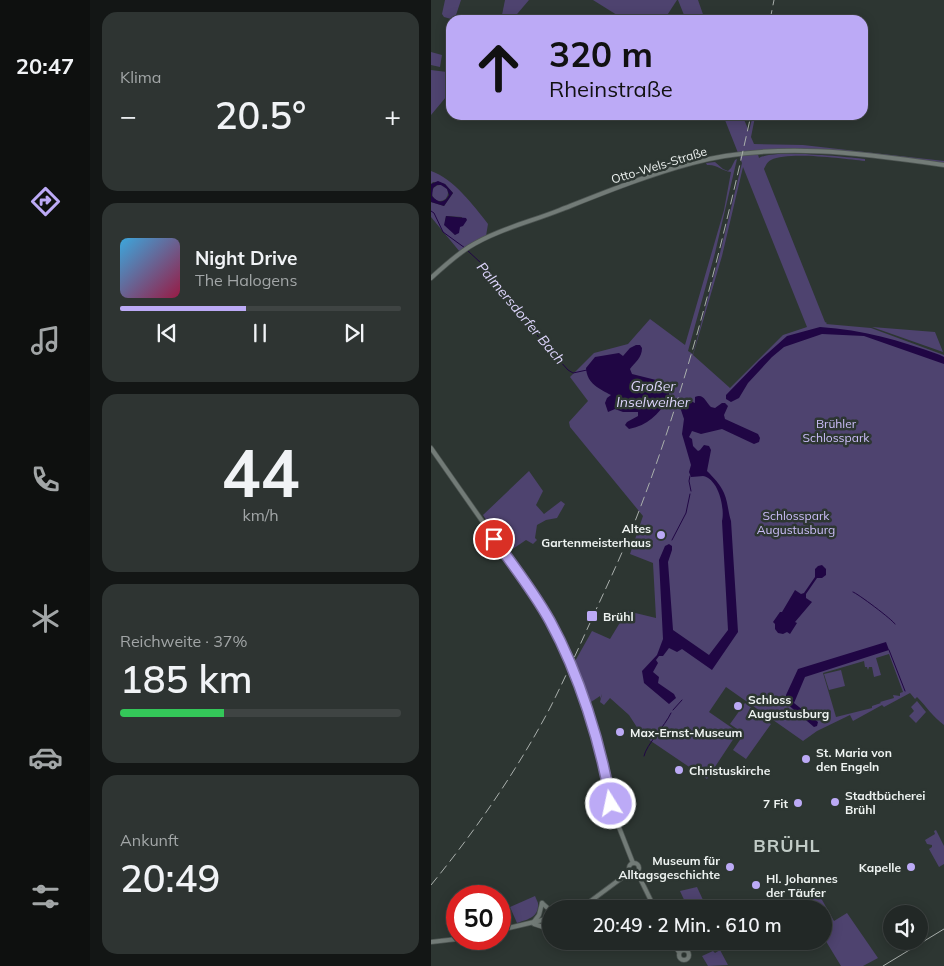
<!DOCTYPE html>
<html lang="de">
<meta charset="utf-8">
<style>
:root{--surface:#222826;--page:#2e3432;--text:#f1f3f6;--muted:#a2a6a7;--line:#3f4443;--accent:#bcaaf6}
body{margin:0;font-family:Mulish,sans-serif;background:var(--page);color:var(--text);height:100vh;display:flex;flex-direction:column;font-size:19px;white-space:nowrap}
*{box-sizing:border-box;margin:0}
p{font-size:16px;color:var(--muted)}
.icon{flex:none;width:28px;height:28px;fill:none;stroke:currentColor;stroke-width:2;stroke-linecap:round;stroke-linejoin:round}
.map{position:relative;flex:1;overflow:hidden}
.sheet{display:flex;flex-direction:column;gap:12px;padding:12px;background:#131615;width:341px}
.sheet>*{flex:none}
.top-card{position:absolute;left:15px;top:15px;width:422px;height:105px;border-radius:15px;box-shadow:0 2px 12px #0003,0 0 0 1px var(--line);background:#bcaaf6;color:#111;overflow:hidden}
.tools{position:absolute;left:452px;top:905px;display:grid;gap:10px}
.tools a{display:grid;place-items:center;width:45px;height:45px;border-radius:50%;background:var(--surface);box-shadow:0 2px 12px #0003,0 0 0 1px var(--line);font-size:25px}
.speed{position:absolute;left:15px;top:885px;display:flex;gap:10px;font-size:25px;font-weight:700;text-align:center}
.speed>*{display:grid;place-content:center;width:65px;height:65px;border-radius:50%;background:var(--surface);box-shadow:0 2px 12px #0003,0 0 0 1px var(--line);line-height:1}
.speed .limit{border:8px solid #d22;background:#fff;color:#111}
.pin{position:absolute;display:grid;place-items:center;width:42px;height:42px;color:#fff;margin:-21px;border:2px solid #fff;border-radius:50%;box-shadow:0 1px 5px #0007}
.me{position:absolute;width:55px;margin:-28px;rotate:350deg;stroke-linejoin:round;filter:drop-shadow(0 0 4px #0008)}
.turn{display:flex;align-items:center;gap:18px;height:105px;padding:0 20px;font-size:22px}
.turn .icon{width:65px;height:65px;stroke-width:2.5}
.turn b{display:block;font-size:35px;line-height:42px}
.big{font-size:38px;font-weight:600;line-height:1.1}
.sheet .tile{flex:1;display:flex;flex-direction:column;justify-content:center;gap:8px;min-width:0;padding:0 18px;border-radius:15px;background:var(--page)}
.sheet .dial{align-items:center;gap:0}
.dial b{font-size:65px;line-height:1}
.song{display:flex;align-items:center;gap:15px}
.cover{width:60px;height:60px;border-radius:8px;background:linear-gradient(135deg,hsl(200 70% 55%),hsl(340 70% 35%))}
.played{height:5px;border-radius:2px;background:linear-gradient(90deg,var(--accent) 45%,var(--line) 45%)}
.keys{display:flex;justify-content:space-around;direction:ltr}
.heat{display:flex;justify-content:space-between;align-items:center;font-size:28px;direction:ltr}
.charge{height:8px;border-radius:4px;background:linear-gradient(90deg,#34c759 37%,var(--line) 0)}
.trip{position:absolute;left:111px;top:900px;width:290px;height:50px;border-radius:25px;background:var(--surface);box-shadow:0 2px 12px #0003,0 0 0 1px var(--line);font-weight:600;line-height:50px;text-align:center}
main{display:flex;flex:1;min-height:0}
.tab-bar{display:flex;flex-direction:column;width:90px;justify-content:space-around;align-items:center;background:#0e100f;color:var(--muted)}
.tab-bar .icon{width:35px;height:35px}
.tab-bar .on{color:var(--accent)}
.tab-bar b{font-size:22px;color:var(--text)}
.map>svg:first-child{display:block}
.green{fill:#4e436f;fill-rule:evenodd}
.water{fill:#200644;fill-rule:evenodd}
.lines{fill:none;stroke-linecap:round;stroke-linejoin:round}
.stream{stroke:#200644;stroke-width:1}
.secondary-casing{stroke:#4d5552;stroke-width:5.5}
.secondary{stroke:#727b77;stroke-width:4}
.tram{stroke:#a9afac;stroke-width:1}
.rail{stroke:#a9afac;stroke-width:1;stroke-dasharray:10 5;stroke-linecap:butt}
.route-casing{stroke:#7a6ea0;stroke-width:12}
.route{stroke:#bcaaf6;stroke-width:9}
.poi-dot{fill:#bcaaf6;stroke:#2d3632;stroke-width:2}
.labels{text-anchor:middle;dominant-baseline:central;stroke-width:5;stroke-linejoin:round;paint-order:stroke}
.street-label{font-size:12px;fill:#eef3f1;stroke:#2d3632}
.park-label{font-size:12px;fill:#cbbef8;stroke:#2d3632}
.poi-label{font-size:12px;font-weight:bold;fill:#eef3f1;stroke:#2d3632;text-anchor:start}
.water-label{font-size:14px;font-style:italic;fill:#ded6fd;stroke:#2d3632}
.district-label{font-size:18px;font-weight:bold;letter-spacing:1px;fill:#c1cbc6;stroke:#2d3632}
</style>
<main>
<nav class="tab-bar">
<b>20:47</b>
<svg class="icon on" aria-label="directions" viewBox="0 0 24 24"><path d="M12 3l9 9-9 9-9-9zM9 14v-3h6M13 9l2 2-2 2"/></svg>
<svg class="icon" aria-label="music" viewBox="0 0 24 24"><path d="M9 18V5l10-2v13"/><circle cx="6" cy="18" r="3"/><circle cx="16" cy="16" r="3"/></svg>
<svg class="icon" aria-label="phone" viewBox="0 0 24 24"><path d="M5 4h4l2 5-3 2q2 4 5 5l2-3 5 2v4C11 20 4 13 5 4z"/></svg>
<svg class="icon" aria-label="climate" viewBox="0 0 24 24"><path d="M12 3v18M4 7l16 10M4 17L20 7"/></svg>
<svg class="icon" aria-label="car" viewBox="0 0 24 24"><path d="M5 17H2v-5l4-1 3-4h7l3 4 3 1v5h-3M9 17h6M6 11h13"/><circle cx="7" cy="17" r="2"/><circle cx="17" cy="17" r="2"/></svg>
<svg class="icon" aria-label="filters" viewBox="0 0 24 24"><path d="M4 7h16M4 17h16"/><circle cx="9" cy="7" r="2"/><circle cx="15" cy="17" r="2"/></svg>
</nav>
<section class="sheet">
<div class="tile"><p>Klima</p>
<div class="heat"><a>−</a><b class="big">20.5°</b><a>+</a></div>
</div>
<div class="tile">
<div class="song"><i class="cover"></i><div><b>Night Drive</b><p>The Halogens</p></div></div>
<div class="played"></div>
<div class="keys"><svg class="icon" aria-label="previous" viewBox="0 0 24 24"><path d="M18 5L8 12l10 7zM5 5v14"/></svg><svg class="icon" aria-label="pause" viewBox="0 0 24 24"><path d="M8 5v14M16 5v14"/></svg><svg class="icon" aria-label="next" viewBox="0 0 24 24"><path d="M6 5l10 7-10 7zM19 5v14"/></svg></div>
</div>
<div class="tile dial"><b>44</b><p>km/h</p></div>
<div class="tile"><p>Reichweite · 37%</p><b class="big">185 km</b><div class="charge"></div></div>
<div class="tile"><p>Ankunft</p><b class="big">20:49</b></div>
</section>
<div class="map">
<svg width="513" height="966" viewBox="0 0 513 966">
<rect width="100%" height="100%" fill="#2d3632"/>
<!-- green -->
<g class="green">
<polygon points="14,0 30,0 24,18 20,19 13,17 11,14"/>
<polygon points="74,0 98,0 81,20 70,20"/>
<polygon points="162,0 246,0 233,20 194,20"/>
<polygon points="247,0 267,0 274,20 255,20"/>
<polygon points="0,52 11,55 9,67 0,65"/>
<polygon points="19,62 20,91 0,115 0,70 16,72"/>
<path d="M292,115H311L318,131L322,115L324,117L320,137L323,144L372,145L513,161V163L368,149L326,151L328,158C344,149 413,157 434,159V161C413,159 358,151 340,160C336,162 335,165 333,169L394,322L396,323L395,324L440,328L513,355V725C502,717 495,706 486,697L484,699L479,693L453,707L451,705L422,721L419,715L386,731L372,741L295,687L278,712L307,732L276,779L211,735L198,715L179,698L173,705L169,702L171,694L169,699V696L160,702L143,663L161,631L179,639L196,611L225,618L222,563L199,554L212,516L139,427L138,422L157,401L139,377L163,353L197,344L219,319L254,345L293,210L300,172C291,171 286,164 276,165L275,163L284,162L292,169L297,171L300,168L304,160L306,159L284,253L257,351L262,354L289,253L311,163ZM312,167L376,327L352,335L299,388L262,355L291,256ZM458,654L472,692L469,693V696L462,695L463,698L449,702L450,703L441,706V708L405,717L392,673L433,661L434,667H436L437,670L438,667H441L443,677L450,675L445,658Z"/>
<path d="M0,171C23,179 42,205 57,224L55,236L29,252L0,217V202L13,206L22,193L14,184L2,182L0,184ZM15,216L31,217L24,235L14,222Z"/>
<circle cx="9" cy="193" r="8"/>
<polygon points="441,327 504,332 512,352"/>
<polygon points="98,471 112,491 105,505 113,514 130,501 134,504 126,518 115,520 106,525 104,538 106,540 102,544 95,540 76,553 52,515"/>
<polygon points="410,670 414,686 398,690 393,674"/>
<polygon points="486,701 495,712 485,723 478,716 483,711 480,707"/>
<polygon points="314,703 336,719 335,721 340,724 315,759 302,750 313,734 299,724"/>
<polygon points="505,830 513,846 513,864 508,867 498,849 501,847 501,845 496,844 494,840 504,834 503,831"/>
<polygon points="266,887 272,900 255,904 249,891"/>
<polygon points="386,891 403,921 416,913 447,958 432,966 410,966 393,938 392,909 375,909 372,904"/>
<path d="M104,896L107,903C108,917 98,919 86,923L79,907Z"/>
<polygon points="289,950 297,965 277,966 271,956 282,951 284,953"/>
</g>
<!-- water -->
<g class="water">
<path d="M7,181L14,184L22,193L13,206L0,202V184ZM6,185H10L16,189L18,195C13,204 7,203 1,196L2,188Z"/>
<polygon points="15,216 35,218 36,220 32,226 29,227 28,233 24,235 13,225"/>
<path d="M389,327C433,330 467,340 509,355L513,357V364L433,336L391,334L353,347L341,357L317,383L308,398L300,402L295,399V395L328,361L356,336Z"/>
<path d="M205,345H209L211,348C211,358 204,362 199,369L201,374L229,381L236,385L238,389V396C244,401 248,400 255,399L264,403V397C273,393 275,403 280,407L284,408L291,403H294L297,406L293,415L294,419L327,434L329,438L328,442L323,444L291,429L270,434L261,431L258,437L261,439L262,446L267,451L269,450L273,445L278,446L280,450L276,471C283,478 289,484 293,493C297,502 297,512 300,521L307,632L281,670L251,649L246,652L238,648L232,656H228L225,660L227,663L222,672L228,677L227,683L243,694L245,698L238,704L213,683L211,671L226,655L232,639L228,560L234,546L238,544L241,546V550L237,562L242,630L278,655L297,630L291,521C294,509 288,479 272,476C269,476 264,477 260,477L258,472L260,465L251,434L253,419L248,404L237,399C227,415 217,425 198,429L194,425L196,422L207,416V412H192L184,409L177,412L174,403L176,398L180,395C169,389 156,384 155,368L164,357L188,353L192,356L199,348Z"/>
<polygon points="391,565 395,569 395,575 391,578 386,578 375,594 375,598 381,602 364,622 366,623 359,634 356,632 352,634 347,633 344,629 344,624 342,622 349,612 351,612 364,590 370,594 373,593 384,577 384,569 387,566"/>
<polygon points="455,642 458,650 374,677 363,703 387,722 386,726 383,727 355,703 355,695 367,669"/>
</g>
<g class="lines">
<!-- stream -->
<g class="stream">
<polyline points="0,211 3,213 12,232 34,248"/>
<polyline points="37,251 50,263 110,340 137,370 142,373 156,370"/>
<polyline points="259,476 258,481 260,491"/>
<polyline points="241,540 255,513 259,494"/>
<path d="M422,592C426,593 462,620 464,624"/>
<polyline points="458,650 474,691"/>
<polyline points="242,710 251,700"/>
<path d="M213,756C215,745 234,726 240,713"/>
</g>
<defs>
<g id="secondary">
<path d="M0,278C12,267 24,256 38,247C65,230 99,222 129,210C172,193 216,175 261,163C343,141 431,153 513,165"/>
<polyline points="0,448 89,575 124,630 155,707 175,772 182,812 202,863"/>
<circle cx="203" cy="868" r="5"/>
<polyline points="206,872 224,909"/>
<polyline points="111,903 120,911"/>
<polyline points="149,909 200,871"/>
<polyline points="102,923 108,915 111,903"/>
<polyline points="103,924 112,927 119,935"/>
<polyline points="69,930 120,918"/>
<polyline points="240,941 248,952"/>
<polyline points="0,942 26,939"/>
<circle cx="253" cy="955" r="5"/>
</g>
</defs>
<!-- secondary casing -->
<use href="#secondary" class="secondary-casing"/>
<!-- secondary -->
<use href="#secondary" class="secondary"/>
<!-- tram -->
<polyline class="tram" points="452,966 513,929"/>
<!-- rail -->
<g class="rail">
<polyline points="339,20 343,0"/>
<path d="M0,885C45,830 87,769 120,706C135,676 149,645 163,614C176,586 189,558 201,529C254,395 289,255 320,115"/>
</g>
</g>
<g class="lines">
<defs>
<path id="route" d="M63,539C82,565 103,592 119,621C148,674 170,744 180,804"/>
</defs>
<!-- route casing -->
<use href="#route" class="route-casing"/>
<!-- route -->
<use href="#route" class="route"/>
</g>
<!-- markers -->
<g class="poi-dot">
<circle cx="230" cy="535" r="5"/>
<rect x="155" y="610" width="12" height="12" rx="2.5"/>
<circle cx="307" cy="706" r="5"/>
<circle cx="189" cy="732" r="5"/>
<circle cx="375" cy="759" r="5"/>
<circle cx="248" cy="770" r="5"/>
<circle cx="404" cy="802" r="5"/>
<circle cx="367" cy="803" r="5"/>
<circle cx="299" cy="867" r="5"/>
<circle cx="480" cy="867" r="5"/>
<circle cx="325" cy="885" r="5"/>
</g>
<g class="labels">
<!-- street labels -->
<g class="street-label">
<text transform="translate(228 165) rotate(-17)">Otto-Wels-Straße</text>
</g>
<!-- park labels -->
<g class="park-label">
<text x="405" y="423">Brühler<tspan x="405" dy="14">Schlosspark</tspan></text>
<text x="365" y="515">Schlosspark<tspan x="365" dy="14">Augustusburg</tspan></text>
</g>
<!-- poi labels -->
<g class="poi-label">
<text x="220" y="528" text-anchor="end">Altes<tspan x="220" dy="14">Gartenmeisterhaus</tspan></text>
<text x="172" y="616">Brühl</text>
<text x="317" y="699">Schloss<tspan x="317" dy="14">Augustusburg</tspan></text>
<text x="199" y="732">Max-Ernst-Museum</text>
<text x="385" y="752">St. Maria von<tspan x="385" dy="14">den Engeln</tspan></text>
<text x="258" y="770">Christuskirche</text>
<text x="414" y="795">Stadtbücherei<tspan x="414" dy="14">Brühl</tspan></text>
<text x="357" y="803" text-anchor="end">7 Fit</text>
<text x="289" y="860" text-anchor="end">Museum für<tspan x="289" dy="14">Alltagsgeschichte</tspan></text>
<text x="470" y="867" text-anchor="end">Kapelle</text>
<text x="335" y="878">Hl. Johannes<tspan x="335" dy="14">der Täufer</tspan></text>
</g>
<!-- water labels -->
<g class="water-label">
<text transform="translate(90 313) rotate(50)">Palmersdorfer Bach</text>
<text x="222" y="386">Großer<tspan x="222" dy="16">Inselweiher</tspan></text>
</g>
<!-- district labels -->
<g class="district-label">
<text x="356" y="845">BRÜHL</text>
</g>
</g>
</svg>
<div class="tools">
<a><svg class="icon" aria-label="sound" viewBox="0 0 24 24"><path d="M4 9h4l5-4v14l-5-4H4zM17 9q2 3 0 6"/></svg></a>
</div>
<div class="speed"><div class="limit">50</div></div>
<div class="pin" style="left:63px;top:539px;background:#d93025"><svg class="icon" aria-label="arrive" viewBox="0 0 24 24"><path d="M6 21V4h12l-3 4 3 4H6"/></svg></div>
<svg class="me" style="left:180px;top:804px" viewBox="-20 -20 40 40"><circle r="17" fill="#bcaaf6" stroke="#fff" stroke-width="3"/><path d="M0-11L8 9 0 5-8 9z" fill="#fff"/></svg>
<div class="trip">20:49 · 2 Min. · 610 m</div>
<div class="top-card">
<div class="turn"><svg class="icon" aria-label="ahead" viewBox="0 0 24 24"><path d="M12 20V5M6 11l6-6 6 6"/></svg><div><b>320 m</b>Rheinstraße</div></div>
</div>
</div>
</main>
